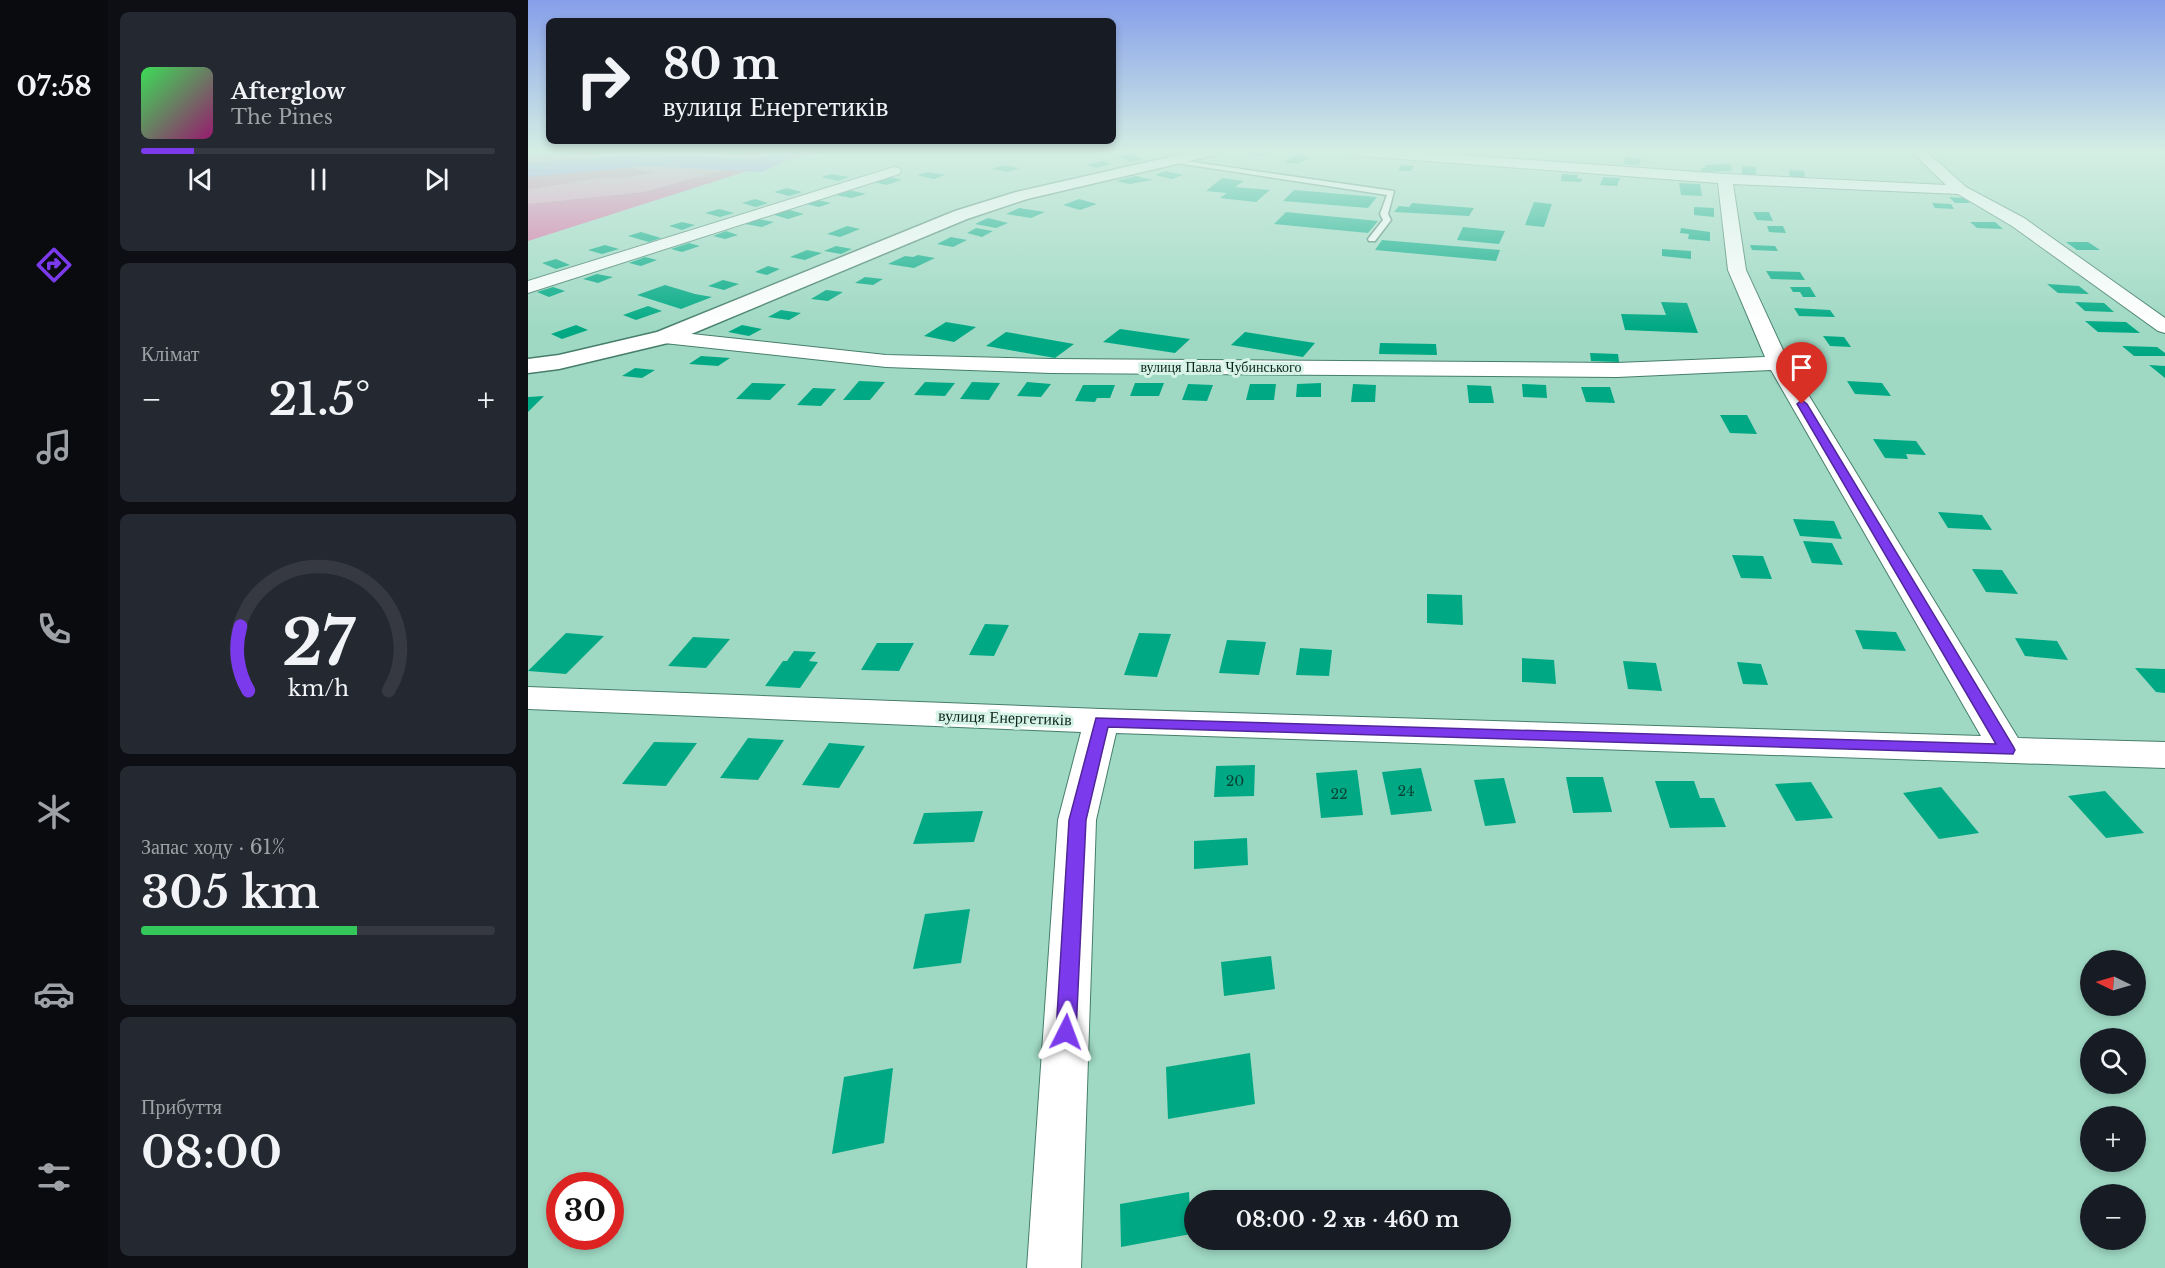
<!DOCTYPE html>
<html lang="uk">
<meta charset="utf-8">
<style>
:root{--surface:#171b24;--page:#242831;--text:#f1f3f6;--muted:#9ea1a6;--line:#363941;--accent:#7c3aed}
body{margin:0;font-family:"Libre Baskerville",serif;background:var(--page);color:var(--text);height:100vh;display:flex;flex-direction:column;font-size:22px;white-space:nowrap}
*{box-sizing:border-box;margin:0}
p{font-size:20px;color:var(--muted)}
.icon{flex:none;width:33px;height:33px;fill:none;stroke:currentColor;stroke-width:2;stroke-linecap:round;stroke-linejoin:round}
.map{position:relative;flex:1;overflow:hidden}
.side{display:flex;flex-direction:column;gap:12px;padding:12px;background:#0d0f14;width:420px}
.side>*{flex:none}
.hud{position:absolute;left:18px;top:18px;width:570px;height:126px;border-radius:9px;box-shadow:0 3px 9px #0003;background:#171b24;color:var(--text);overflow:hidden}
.needle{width:39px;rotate:275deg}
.buttons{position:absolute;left:1552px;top:950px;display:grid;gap:12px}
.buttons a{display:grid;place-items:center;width:66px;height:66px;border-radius:50%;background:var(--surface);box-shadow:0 3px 9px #0003;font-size:30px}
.speed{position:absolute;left:18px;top:1172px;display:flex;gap:12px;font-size:30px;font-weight:700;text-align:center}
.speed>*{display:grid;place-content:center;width:78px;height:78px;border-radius:50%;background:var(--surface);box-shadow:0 3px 9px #0003;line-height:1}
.speed .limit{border:9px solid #d22;background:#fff;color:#111}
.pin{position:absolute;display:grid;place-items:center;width:51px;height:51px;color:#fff;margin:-62px -26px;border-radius:50% 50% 50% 0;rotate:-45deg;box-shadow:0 0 6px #0007}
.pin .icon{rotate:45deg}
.me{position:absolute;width:66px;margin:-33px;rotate:3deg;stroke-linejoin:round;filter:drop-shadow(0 0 4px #0008)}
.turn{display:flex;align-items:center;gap:21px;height:126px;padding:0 18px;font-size:27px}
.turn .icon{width:78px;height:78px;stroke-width:2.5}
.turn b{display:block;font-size:42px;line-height:51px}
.big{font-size:45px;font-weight:600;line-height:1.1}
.side .widget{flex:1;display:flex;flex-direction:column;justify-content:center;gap:9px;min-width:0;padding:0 21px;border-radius:9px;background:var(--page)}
.side .dial{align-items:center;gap:0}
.dial svg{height:156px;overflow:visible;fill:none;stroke:var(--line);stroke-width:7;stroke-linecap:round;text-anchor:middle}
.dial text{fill:var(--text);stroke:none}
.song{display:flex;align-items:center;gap:18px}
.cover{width:72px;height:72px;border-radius:9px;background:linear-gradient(135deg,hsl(130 70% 55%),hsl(320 70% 35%))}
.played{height:6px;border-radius:3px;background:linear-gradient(90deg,var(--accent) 15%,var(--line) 15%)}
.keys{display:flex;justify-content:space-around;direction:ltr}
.heat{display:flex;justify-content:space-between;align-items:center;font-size:33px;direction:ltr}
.charge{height:9px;border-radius:4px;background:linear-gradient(90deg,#34c759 61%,var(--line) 0)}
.trip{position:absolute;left:656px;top:1190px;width:327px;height:60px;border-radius:30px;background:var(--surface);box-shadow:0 3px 9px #0003;font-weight:600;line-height:60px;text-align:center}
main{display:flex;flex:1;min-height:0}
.tab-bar{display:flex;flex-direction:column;width:108px;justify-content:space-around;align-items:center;background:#090b0e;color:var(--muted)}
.tab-bar .icon{width:42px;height:42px}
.tab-bar .active{color:var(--accent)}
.tab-bar b{font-size:27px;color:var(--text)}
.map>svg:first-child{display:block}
.green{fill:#ec88b9}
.forest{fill:#db66a2}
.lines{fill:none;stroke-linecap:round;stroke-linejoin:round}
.river{fill:#947fee;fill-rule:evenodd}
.building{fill:#00a984}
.service-casing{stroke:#467e6b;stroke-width:3}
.minor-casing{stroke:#467e6b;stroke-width:2}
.tertiary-casing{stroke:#467e6b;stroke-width:3}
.service{fill:#fff;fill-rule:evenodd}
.minor{fill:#fff;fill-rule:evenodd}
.tertiary{fill:#fff;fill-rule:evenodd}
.route{fill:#7c3aed;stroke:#51269a;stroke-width:1.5}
.labels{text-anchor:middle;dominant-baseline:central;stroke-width:6;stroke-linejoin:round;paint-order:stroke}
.far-street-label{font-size:14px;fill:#0c231c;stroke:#d6f3e8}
.number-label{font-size:14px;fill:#094436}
.street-label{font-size:16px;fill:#0c231c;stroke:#d6f3e8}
</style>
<main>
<nav class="tab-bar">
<b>07:58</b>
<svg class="icon active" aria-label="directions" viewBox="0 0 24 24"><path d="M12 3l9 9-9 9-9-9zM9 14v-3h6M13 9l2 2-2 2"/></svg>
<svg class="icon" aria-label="music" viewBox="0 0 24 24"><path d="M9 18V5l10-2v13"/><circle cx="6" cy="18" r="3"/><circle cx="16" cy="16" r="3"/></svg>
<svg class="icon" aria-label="phone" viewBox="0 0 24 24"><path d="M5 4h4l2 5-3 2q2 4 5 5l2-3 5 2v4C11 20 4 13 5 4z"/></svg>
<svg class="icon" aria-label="climate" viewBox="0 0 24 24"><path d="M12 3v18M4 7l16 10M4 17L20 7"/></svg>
<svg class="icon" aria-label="car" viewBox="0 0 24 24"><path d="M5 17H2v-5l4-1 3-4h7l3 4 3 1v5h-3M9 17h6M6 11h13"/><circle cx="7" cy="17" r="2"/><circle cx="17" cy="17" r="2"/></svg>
<svg class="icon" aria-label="filters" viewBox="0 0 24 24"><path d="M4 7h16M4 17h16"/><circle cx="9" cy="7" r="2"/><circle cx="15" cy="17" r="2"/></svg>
</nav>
<section class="side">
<div class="widget">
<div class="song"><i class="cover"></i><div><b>Afterglow</b><p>The Pines</p></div></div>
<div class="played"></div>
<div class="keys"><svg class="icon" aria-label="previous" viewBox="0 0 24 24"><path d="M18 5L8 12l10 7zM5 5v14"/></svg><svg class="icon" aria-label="pause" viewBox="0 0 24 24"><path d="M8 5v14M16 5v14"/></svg><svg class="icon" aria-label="next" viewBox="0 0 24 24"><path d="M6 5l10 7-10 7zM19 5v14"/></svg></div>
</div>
<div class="widget"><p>Клімат</p>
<div class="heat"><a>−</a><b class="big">21.5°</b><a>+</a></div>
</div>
<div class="widget dial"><svg viewBox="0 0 100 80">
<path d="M14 69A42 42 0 1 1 86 69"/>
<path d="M14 69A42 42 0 0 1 10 36" stroke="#7c3aed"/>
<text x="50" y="56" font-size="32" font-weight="700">27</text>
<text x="50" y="72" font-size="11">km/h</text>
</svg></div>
<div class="widget"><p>Запас ходу · 61%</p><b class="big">305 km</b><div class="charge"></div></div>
<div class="widget"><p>Прибуття</p><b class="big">08:00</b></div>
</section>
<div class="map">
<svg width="1637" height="1268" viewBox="0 0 1637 1268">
<rect width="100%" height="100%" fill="#9fd9c4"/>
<!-- green -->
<polygon class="green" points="0,151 261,151 235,166 210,166 115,192 0,204 0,190 71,178 95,178 124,173 95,166 55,171 0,170"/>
<!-- forest -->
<g class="forest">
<polygon points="261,151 298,151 235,166 0,241 0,204 115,192 210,166 235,166"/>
<polygon points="95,166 125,173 95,178 71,178 0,190 0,170 55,171"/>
</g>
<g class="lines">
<!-- river -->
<polygon class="river" points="246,151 271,151 268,155 235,172 118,166 0,177 0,163 118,154 231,159"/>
</g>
<!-- building -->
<g class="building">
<polygon points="728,151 743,151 747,152 732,156 720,153"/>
<polygon points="600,154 614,159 603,162 590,157"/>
<polygon points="767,155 781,157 771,164 757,162"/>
<polygon points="1098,157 1113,159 1111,165 1095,164"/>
<polygon points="575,161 584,164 568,168 559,165"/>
<polygon points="1194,164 1203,164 1204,171 1174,172 1173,168 1178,168 1177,165"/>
<polygon points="476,165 492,168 480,172 464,169"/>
<polygon points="873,165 886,166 883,171 870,171"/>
<polygon points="1214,166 1228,167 1228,175 1214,174"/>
<polygon points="1261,170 1276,171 1277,178 1262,177"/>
<polygon points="638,171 655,175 644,179 627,175"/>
<polygon points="400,172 417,175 406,179 389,175"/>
<polygon points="303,174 321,177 310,181 293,177"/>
<polygon points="1034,174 1050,175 1049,178 1054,179 1053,182 1033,181"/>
<polygon points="608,176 625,180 601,184 588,181"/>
<polygon points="362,177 374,180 358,185 346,182"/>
<polygon points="1075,177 1092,178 1089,186 1072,185"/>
<polygon points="694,178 716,181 707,187 742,190 728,202 692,198 699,193 678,191"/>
<polygon points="1151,183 1172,184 1174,196 1153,195"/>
<polygon points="259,188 274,192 261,196 246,192"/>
<polygon points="322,190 338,194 323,198 308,195"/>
<polygon points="766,190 849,197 840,208 755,201"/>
<polygon points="1421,197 1436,198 1442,203 1427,203"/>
<polygon points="227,199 240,203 228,207 214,203"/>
<polygon points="286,199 303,203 291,207 274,203"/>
<polygon points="551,199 569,204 552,210 535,205"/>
<polygon points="1006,202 1024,204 1016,227 997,225"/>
<polygon points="884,203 946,208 941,216 866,212 871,206 881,207"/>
<polygon points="1404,203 1423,204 1426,209 1407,208"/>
<polygon points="1166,207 1186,208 1186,217 1166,215"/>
<polygon points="491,208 517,212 503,218 478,214"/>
<polygon points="191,209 206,213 192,217 177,213"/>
<polygon points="258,209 276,214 260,219 243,214"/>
<polygon points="758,212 850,221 840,233 746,224"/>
<polygon points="1225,212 1241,212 1245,221 1229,220"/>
<polygon points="460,218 480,223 468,228 447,224"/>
<polygon points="230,219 246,222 234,227 217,224"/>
<polygon points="154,222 167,225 154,230 141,226"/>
<polygon points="1442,222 1467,222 1475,229 1449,228"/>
<polygon points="319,226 332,229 312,237 299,234"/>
<polygon points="1239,226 1255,226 1258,233 1241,232"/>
<polygon points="935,227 977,231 971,244 929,240"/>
<polygon points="448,228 465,231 454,237 439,233"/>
<polygon points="1153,228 1182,232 1182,241 1160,239 1161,234 1152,233"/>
<polygon points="198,231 210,235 197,239 185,236"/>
<polygon points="113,232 133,238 121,242 100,236"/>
<polygon points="423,237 439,240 425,247 409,244"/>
<polygon points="854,240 972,250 968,261 847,250"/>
<polygon points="1538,242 1560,242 1572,250 1549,250"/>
<polygon points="161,243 172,246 154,252 143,249"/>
<polygon points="77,245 91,249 74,254 60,250"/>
<polygon points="1222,245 1247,246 1250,251 1224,250"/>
<polygon points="308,246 324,249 313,254 296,251"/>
<polygon points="1134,249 1163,251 1163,259 1134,256"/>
<polygon points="279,250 294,253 277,260 262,257"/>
<polygon points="390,255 407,258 386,268 360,264 377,256 385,257"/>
<polygon points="117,257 129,260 113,266 101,263"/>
<polygon points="28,259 42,265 28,269 14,263"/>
<polygon points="240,266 252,269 239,275 227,272"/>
<polygon points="1238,271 1272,272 1277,280 1243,279"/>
<polygon points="69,274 85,277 70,283 55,279"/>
<polygon points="337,277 355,279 345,285 327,283"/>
<polygon points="195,280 211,284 196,290 180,286"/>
<polygon points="1519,284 1551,286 1561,294 1530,293"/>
<polygon points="137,285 167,294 184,297 153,309 109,295"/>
<polygon points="25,287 37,291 21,297 9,292"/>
<polygon points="1262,287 1282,287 1288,297 1275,297 1272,292 1265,292"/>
<polygon points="298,290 315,292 300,301 283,299"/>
<polygon points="1133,302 1159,303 1170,333 1097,330 1093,314 1138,315"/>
<polygon points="1547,302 1576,303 1586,312 1557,311"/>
<polygon points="120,306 134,311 108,320 95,315"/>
<polygon points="1266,308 1302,310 1307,317 1271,316"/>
<polygon points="253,310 273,313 261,320 240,317"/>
<polygon points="1557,321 1598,322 1612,333 1570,332"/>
<polygon points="418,322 448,327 426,342 396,336"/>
<polygon points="48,325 60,330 34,339 23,334"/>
<polygon points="214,325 234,329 221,336 200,332"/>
<polygon points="592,329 662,339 647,353 575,342"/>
<polygon points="478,332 546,344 527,358 458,346"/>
<polygon points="717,332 787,343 775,357 703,345"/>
<polygon points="1295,336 1316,337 1323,347 1302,346"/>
<polygon points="852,343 908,344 909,355 851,354"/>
<polygon points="1594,346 1629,347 1637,353 1637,356 1606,356"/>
<polygon points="1062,353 1090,354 1091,362 1063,361"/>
<polygon points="173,356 202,358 190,366 161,364"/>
<polygon points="1621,365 1637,366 1637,378"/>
<polygon points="107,368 127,370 114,378 94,376"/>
<polygon points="331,381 357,382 342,400 315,400"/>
<polygon points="1319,381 1354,383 1363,396 1327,394"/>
<polygon points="397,382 427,383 417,396 386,395"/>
<polygon points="444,382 472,383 461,400 432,399"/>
<polygon points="499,382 523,384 513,397 489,396"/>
<polygon points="224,383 258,384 242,400 208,399"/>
<polygon points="607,383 636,383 631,396 602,396"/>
<polygon points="793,383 793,397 768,397 769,384"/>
<polygon points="660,384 685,385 679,401 654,400"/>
<polygon points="722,384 748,384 746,400 718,400"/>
<polygon points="825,384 848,385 847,402 823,402"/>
<polygon points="994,384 1018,385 1019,398 995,397"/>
<polygon points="555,385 587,385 582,398 569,398 567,402 547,401"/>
<polygon points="939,385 963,386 966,403 941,403"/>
<polygon points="1053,387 1082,387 1087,403 1058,402"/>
<polygon points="285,388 308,389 293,406 269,405"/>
<polygon points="16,396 0,412 0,397"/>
<polygon points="1192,415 1219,415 1229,434 1202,433"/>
<polygon points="1345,439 1388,441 1398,455 1378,454 1380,459 1357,458"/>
<polygon points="1410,512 1454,515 1464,530 1420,528"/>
<polygon points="1265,519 1306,521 1314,539 1272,536"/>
<polygon points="1275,541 1304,543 1315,565 1284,563"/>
<polygon points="1204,555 1235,556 1244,579 1213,578"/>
<polygon points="1444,569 1474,570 1490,594 1458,592"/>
<polygon points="899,594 934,595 935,625 899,623"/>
<polygon points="457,624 481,625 466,656 441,655"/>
<polygon points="1327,630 1368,632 1378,651 1335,649"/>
<polygon points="38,633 76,636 38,674 0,671"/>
<polygon points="611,633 643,634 629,677 596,675"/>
<polygon points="165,637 202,639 178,668 140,666"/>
<polygon points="1487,638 1529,641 1540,660 1497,656"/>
<polygon points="699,640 738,642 731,675 691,673"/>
<polygon points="349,643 386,643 371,671 333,670"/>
<polygon points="772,648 804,650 801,676 768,675"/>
<polygon points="266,651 288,652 281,661 290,662 272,688 237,686 255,661 259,661"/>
<polygon points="994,658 1026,660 1028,684 994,682"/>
<polygon points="1095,661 1128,663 1134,691 1100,689"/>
<polygon points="1209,662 1233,664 1240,685 1215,684"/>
<polygon points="1607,668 1637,669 1637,693 1628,692"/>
<polygon points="220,738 256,740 230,780 192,778"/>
<polygon points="126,742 169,743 138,786 94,784"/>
<polygon points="301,743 337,746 311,788 274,785"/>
<polygon points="727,765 726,796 686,797 688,766"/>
<polygon points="893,768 904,811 863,815 854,772"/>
<polygon points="829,770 835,815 793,818 788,773"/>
<polygon points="1038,777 1075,777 1084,812 1045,813"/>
<polygon points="976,778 988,823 957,826 946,780"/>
<polygon points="1127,781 1166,781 1172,798 1186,798 1198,827 1142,828"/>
<polygon points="1283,782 1305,818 1268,821 1247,784"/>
<polygon points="1413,787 1451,833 1411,839 1375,793"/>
<polygon points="1577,791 1616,833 1578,838 1540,796"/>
<polygon points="455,811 446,842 385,844 396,813"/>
<polygon points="719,838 720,865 666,869 666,841"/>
<polygon points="442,909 433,963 385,969 397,914"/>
<polygon points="743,956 747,989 696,996 693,962"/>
<polygon points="722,1053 727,1104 640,1119 638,1067"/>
<polygon points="365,1068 356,1143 304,1154 316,1077"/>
<polygon points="661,1192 663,1234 593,1247 592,1204"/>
</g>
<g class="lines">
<defs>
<polygon id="service" points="644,159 866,191 860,214 863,220 847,241 841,241 840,239 855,220 852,214 859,195 642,162"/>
<g id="minor">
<polygon points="814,151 877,151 1197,174 1418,185 1383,151 1398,151 1438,187 1496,218 1637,318 1637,333 1630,331 1484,226 1430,194 1205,184 1218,270 1261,363 1490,738 1637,742 1637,768 588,733 568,820 553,1268 499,1268 530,820 553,732 0,709 0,687 573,709 1453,736 1243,370 1089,377 523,373 358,367 136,343 129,341 126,337 129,333 136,331 358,355 523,359 1089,363 1237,357 1200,270 1190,183 821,155"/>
<polygon points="366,167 371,168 373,171 371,174 0,293 0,281"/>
</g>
<polygon id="tertiary" points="668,151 694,151 687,155 499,199 439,219 144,342 31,369 0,373 0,359 31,355 129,332 427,211 488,192"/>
</defs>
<!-- service casing -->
<use href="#service" class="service-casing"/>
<!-- minor casing -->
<use href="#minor" class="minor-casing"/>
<!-- tertiary casing -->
<use href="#tertiary" class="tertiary-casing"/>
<!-- service -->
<use href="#service" class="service"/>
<!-- minor -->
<use href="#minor" class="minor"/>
<!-- tertiary -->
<use href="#tertiary" class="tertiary"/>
</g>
<!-- sky -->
<linearGradient id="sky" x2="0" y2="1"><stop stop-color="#869fea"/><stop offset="0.46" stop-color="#d4eee4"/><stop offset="1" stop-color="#d4eee4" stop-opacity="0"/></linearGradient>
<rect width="1637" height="328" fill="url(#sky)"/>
<!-- route -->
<polygon class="route" points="1274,400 1279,404 1485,746 1487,750 1485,754 580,727 558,820 548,1032 545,1039 538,1041 531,1039 528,1032 541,820 568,718 1468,744 1269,404"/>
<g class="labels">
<!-- far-street labels -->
<g class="far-street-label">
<text x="693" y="367">вулиця Павла Чубинського</text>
</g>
<!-- number labels -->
<g class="number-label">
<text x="707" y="781">20</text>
<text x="878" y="791">24</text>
<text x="811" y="794">22</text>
</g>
<!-- street labels -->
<g class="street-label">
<text transform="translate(477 717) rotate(2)">вулиця Енергетиків</text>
</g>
</g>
</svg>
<div class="buttons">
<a><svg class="needle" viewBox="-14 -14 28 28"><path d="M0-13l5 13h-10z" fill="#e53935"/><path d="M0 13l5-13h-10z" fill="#9ea1a6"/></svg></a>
<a><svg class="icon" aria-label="search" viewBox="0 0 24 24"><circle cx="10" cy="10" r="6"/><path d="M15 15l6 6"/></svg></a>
<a>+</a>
<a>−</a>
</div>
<div class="speed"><div class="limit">30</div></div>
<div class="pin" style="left:1274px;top:404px;background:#d93025"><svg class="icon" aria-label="arrive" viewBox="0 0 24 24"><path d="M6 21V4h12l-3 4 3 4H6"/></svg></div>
<svg class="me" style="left:538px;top:1032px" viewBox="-20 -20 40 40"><path d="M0-17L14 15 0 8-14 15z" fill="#7c3aed" stroke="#fff" stroke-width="4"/></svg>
<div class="trip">08:00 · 2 хв · 460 m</div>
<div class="hud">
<div class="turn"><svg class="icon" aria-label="right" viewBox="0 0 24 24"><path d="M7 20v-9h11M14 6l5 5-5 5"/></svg><div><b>80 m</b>вулиця Енергетиків</div></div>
</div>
</div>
</main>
